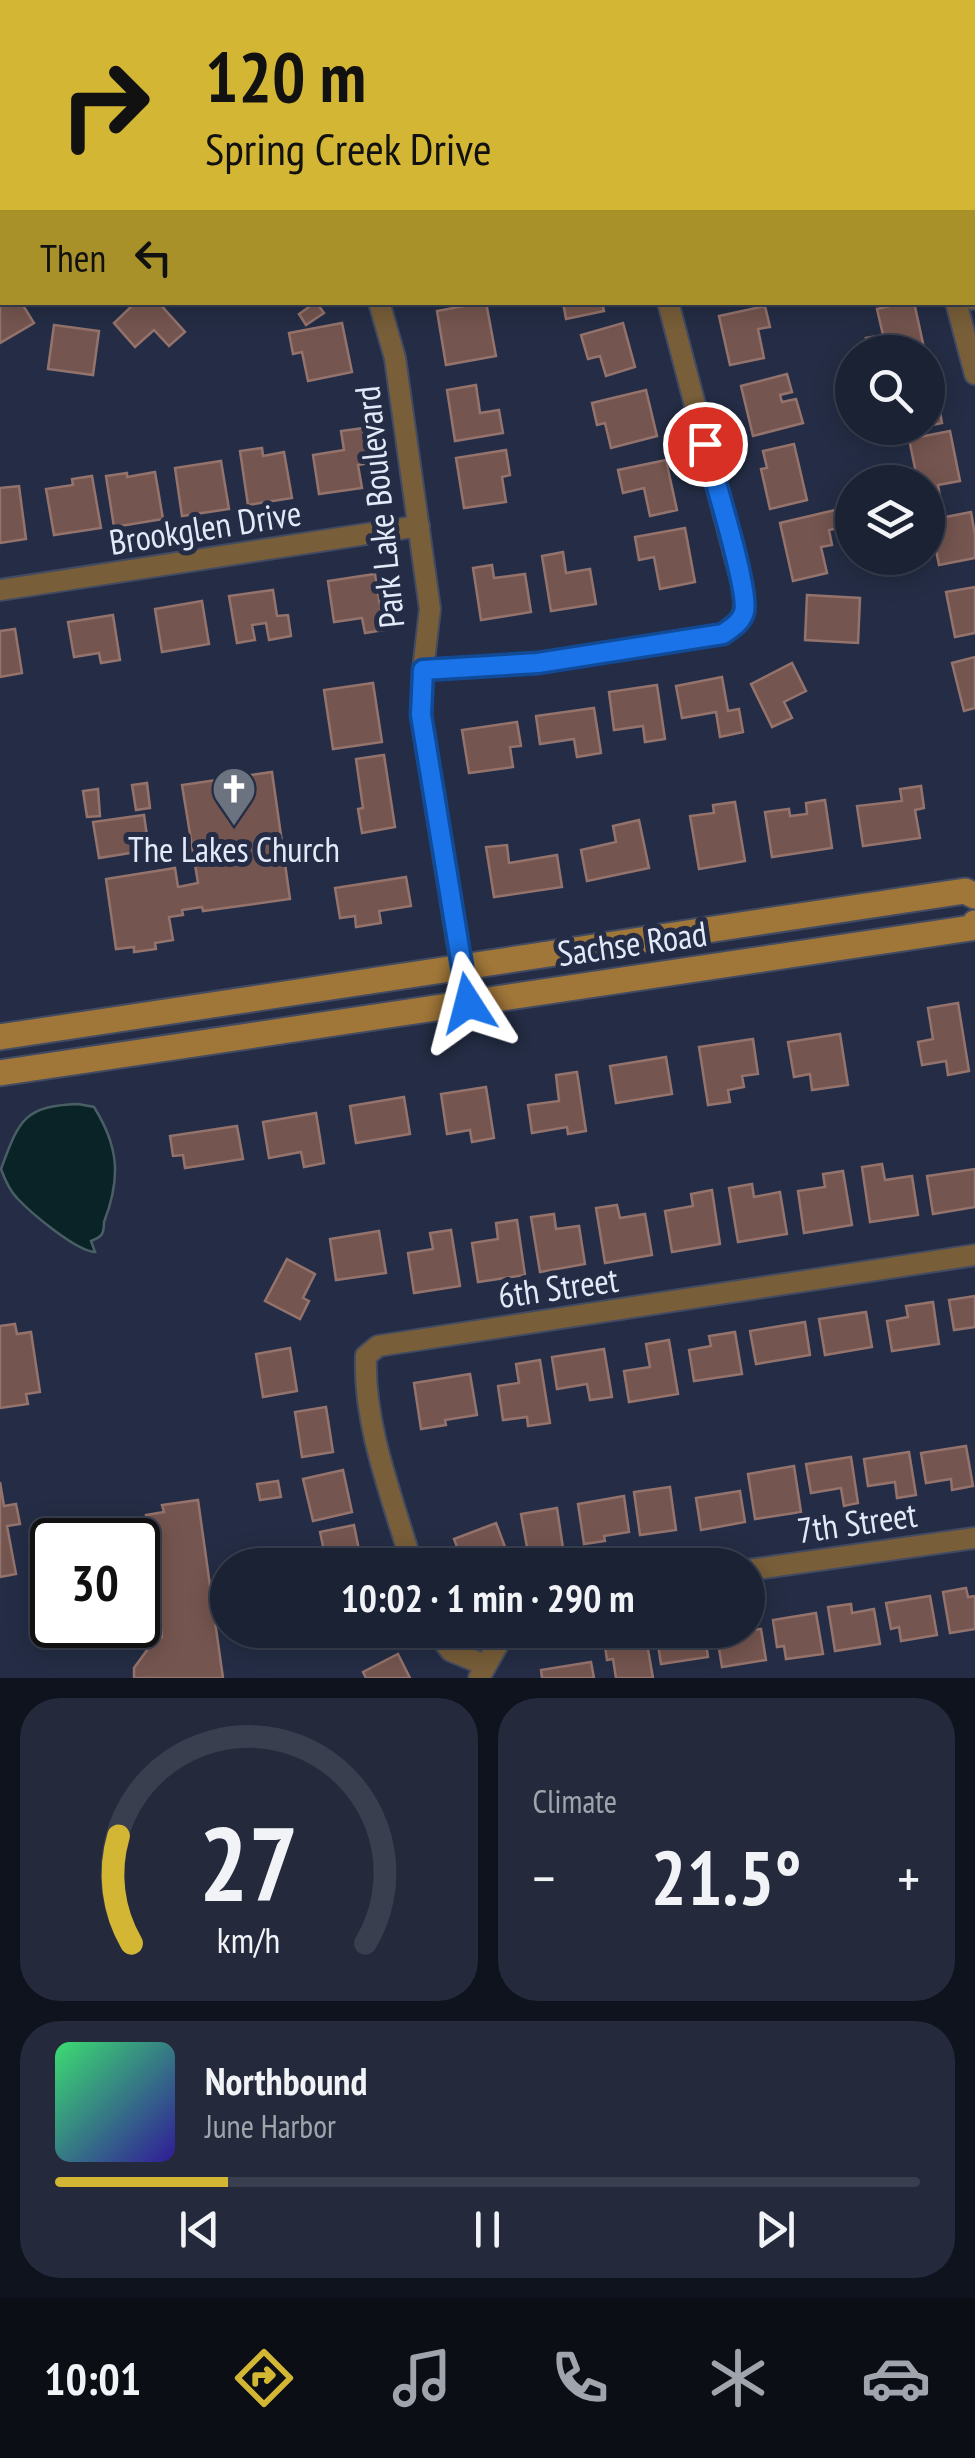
<!DOCTYPE html>
<meta charset="utf-8">
<style>
:root{--surface:#1b2234;--page:#242a3c;--text:#f1f3f6;--muted:#a0a4ac;--line:#393f4f;--accent:#d4b635}
body{margin:0;font-family:"PT Sans Narrow",sans-serif;background:var(--page);color:var(--text);height:100vh;display:flex;flex-direction:column;font-size:38px;white-space:nowrap}
*{box-sizing:border-box;margin:0}
p{font-size:32px;color:var(--muted)}
.icon{flex:none;width:55px;height:55px;fill:none;stroke:currentColor;stroke-width:2;stroke-linecap:round;stroke-linejoin:round}
.map{position:relative;height:1678px;overflow:hidden}
.side{display:flex;flex-direction:column;gap:20px;padding:20px;background:#0f131d;flex:1}
.side>*{flex:none}
.top-card{position:absolute;left:0px;top:0px;width:975px;height:305px;box-shadow:0 5px 25px #0003,0 0 0 2px var(--line);background:#d4b635;color:#111;overflow:hidden}
.controls{position:absolute;left:835px;top:335px;display:grid;gap:20px}
.controls a{display:grid;place-items:center;width:110px;height:110px;border-radius:50%;background:var(--surface);box-shadow:0 5px 25px #0003,0 0 0 2px var(--line);font-size:50px}
.speed{position:absolute;left:30px;top:1518px;display:flex;gap:20px;font-size:50px;font-weight:700;text-align:center}
.speed>*{display:grid;place-content:center;width:130px;height:130px;border-radius:50%;background:var(--surface);box-shadow:0 5px 25px #0003,0 0 0 2px var(--line);line-height:1}
.speed .limit{border:5px solid #111;border-radius:15px;background:#fff;color:#111}
.pin{position:absolute;display:grid;place-items:center;width:85px;height:85px;color:#fff;margin:-42px;border:5px solid #fff;border-radius:50%;box-shadow:0 2px 10px #0007}
.me{position:absolute;width:110px;margin:-55px;rotate:351deg;stroke-linejoin:round;filter:drop-shadow(0 0 8px #0008)}
.turn{display:flex;align-items:center;gap:35px;height:210px;padding:0 40px;font-size:45px}
.turn .icon{width:130px;height:130px;stroke-width:2.5}
.turn b{display:block;font-size:70px;line-height:85px}
.then{display:flex;align-items:center;height:95px;padding:0 40px;background:#0003;gap:20px;font-size:38px}
.big{font-size:75px;font-weight:700;line-height:1.1}
.side .card{flex:1;display:flex;flex-direction:column;justify-content:center;gap:15px;min-width:0;padding:0 35px;border-radius:40px;background:var(--page)}
.side .dial{align-items:center;gap:0}
.dial svg{height:260px;overflow:visible;fill:none;stroke:var(--line);stroke-width:7;stroke-linecap:round;text-anchor:middle}
.dial text{fill:var(--text);stroke:none}
.song{display:flex;align-items:center;gap:30px}
.cover{width:120px;height:120px;border-radius:15px;background:linear-gradient(135deg,hsl(140 70% 55%),hsl(250 70% 35%))}
.played{height:10px;border-radius:5px;background:linear-gradient(90deg,var(--accent) 20%,var(--line) 20%)}
.keys{display:flex;justify-content:space-around;direction:ltr}
.heat{display:flex;justify-content:space-between;align-items:center;font-size:55px;direction:ltr}
.side .tiles{flex:1;display:grid;gap:20px;grid-template-columns:1fr 1fr}
.card:last-child{grid-column:span 2}
.trip{position:absolute;left:210px;top:1548px;width:555px;height:100px;border-radius:50px;background:var(--surface);box-shadow:0 5px 25px #0003,0 0 0 2px var(--line);font-weight:700;line-height:100px;text-align:center}
.tabs{display:flex;height:160px;justify-content:space-around;align-items:center;background:#0b0e15;color:var(--muted)}
.tabs .icon{width:70px;height:70px}
.tabs .active{color:var(--accent)}
.tabs b{font-size:45px;color:var(--text)}
.map>svg:first-child{display:block}
.water{fill:#092326;stroke:#4a5e65;stroke-width:2.5}
.building{fill:#75554f;stroke:#95736d;stroke-width:2.5}
.lines{fill:none;stroke-linecap:round;stroke-linejoin:round}
.minor-casing{stroke:#424b62;stroke-width:24}
.secondary-casing{stroke:#424b62;stroke-width:29}
.minor{stroke:#785e39;stroke-width:20}
.secondary{stroke:#a17739;stroke-width:25}
.route-casing{stroke:#114b97;stroke-width:25}
.route{stroke:#1a73e8;stroke-width:18}
.labels{text-anchor:middle;dominant-baseline:central;stroke-width:10;stroke-linejoin:round;paint-order:stroke}
.street-label{font-size:35px;fill:#e2e9f8;stroke:#242d45}
.poi-label{font-size:35px;fill:#e2e9f8;stroke:#242d45}
</style>
<div class="map">
<svg width="975" height="1678" viewBox="0 0 975 1678">
<rect width="100%" height="100%" fill="#242d45"/>
<!-- water -->
<path class="water" d="M78,1104L94,1107C119,1147 121,1178 104,1222C104,1234 102,1237 91,1241L95,1252C76,1251 31,1213 17,1198C9,1190 5,1180 1,1169C19,1121 23,1106 78,1104Z"/>
<!-- building -->
<g class="building">
<polygon points="2,291 2,302 21,302 34,323 0,343 0,292"/>
<polygon points="136,302 158,302 185,332 169,346 154,330 135,347 114,323"/>
<polygon points="316,302 324,313 306,325 299,314"/>
<polygon points="486,302 496,356 446,365 437,311"/>
<polygon points="563,302 602,302 604,311 566,319"/>
<polygon points="907,302 914,302 924,348 902,352 869,352 866,338 883,335 877,309"/>
<polygon points="765,306 770,327 758,329 764,358 730,365 719,316"/>
<polygon points="342,323 352,372 308,381 302,352 293,354 289,333"/>
<polygon points="623,323 635,367 606,376 600,356 588,359 581,335"/>
<polygon points="54,325 99,331 93,375 48,369"/>
<polygon points="787,374 792,392 780,395 782,402 796,399 803,423 753,436 741,386"/>
<polygon points="933,374 942,423 928,426 928,375"/>
<polygon points="476,385 480,413 499,410 503,433 455,441 447,390"/>
<polygon points="646,390 657,436 611,448 605,423 597,425 592,403"/>
<polygon points="364,428 370,463 358,465 362,488 319,494 313,455 344,450 341,431"/>
<polygon points="950,431 960,481 938,485 940,496 928,499 928,482 909,482 908,479 917,478 909,439"/>
<polygon points="794,444 807,500 770,509 761,469 767,468 763,451"/>
<polygon points="262,448 263,456 284,452 292,498 248,505 240,451"/>
<polygon points="506,450 510,475 502,477 506,502 464,508 456,458"/>
<polygon points="666,460 677,510 650,516 644,488 623,493 618,470"/>
<polygon points="221,461 229,509 182,516 175,468"/>
<polygon points="155,472 163,519 114,527 106,476 127,473 127,477"/>
<polygon points="92,476 101,528 54,535 46,489 73,485 72,479"/>
<polygon points="19,486 26,539 0,543 0,488"/>
<polygon points="835,510 839,528 829,530 832,545 821,547 827,573 793,581 780,523"/>
<polygon points="971,512 975,535 975,558 939,565 930,520"/>
<polygon points="685,528 695,582 660,589 654,557 639,560 635,537"/>
<polygon points="563,552 566,573 590,569 596,604 551,611 542,556"/>
<polygon points="492,565 494,578 525,574 531,612 481,620 473,568"/>
<polygon points="375,574 384,630 365,633 362,618 334,622 328,581"/>
<polygon points="975,587 975,633 955,637 946,592"/>
<polygon points="273,590 277,616 288,615 291,636 269,640 266,623 252,625 255,640 237,643 229,596"/>
<polygon points="807,595 860,598 858,643 805,640"/>
<polygon points="202,601 209,644 162,652 155,609"/>
<polygon points="113,615 120,660 101,663 99,653 74,657 68,622"/>
<polygon points="15,629 22,673 0,677 0,631"/>
<polygon points="975,657 975,708 964,711 952,663"/>
<polygon points="792,663 806,691 784,702 792,718 772,727 751,684"/>
<polygon points="722,677 728,711 739,709 743,732 720,737 716,712 682,718 676,686"/>
<polygon points="373,683 382,742 333,749 324,690"/>
<polygon points="657,685 665,739 645,742 643,726 614,730 609,692"/>
<polygon points="594,708 601,753 577,757 574,739 540,744 536,716"/>
<polygon points="517,722 521,746 510,747 513,767 469,773 462,730"/>
<polygon points="384,755 395,827 362,833 358,809 363,808 356,759"/>
<polygon points="272,772 290,899 203,911 202,907 182,910 183,915 169,917 173,940 155,943 156,949 134,952 134,947 116,949 106,879 175,868 178,887 198,883 182,785"/>
<polygon points="147,783 150,808 136,810 132,785"/>
<polygon points="921,786 924,808 915,810 920,838 863,846 857,806 902,801 900,789"/>
<polygon points="98,789 100,816 87,817 83,791"/>
<polygon points="825,800 832,848 772,857 765,812 789,809 790,816 807,814 806,803"/>
<polygon points="735,802 745,861 699,869 690,816 714,813 713,805"/>
<polygon points="144,815 149,850 99,858 93,822"/>
<polygon points="639,820 649,868 587,881 581,850 616,842 613,826"/>
<polygon points="507,845 509,863 557,855 562,887 494,897 486,847"/>
<polygon points="406,877 411,906 379,911 381,923 356,927 355,916 340,918 335,888"/>
<polygon points="958,1003 969,1071 948,1075 946,1061 922,1065 918,1042 933,1039 928,1008"/>
<polygon points="840,1034 848,1085 812,1090 810,1074 794,1077 788,1042"/>
<polygon points="753,1039 758,1074 742,1076 744,1087 728,1090 730,1102 708,1105 699,1047"/>
<polygon points="666,1057 672,1094 616,1103 610,1066"/>
<polygon points="577,1072 586,1131 568,1134 567,1127 532,1133 528,1105 559,1101 556,1075"/>
<polygon points="486,1087 494,1138 472,1142 470,1130 447,1134 441,1094"/>
<polygon points="404,1097 410,1134 356,1143 350,1106"/>
<polygon points="316,1113 324,1163 304,1167 301,1152 269,1158 263,1122"/>
<polygon points="237,1126 243,1159 185,1168 183,1155 173,1156 170,1136"/>
<polygon points="882,1164 885,1180 912,1176 918,1215 870,1222 862,1167"/>
<polygon points="975,1169 975,1207 933,1214 927,1176"/>
<polygon points="843,1171 852,1225 804,1233 798,1191 825,1187 823,1174"/>
<polygon points="752,1184 754,1197 780,1192 787,1234 738,1242 729,1188"/>
<polygon points="712,1190 720,1244 672,1252 665,1211 693,1206 691,1194"/>
<polygon points="617,1205 620,1218 645,1214 652,1255 605,1263 596,1208"/>
<polygon points="554,1214 556,1229 579,1226 585,1264 540,1272 531,1217"/>
<polygon points="517,1220 525,1275 478,1282 472,1243 498,1239 496,1223"/>
<polygon points="451,1230 460,1286 414,1293 408,1253 433,1249 430,1233"/>
<polygon points="379,1231 386,1273 336,1280 330,1239"/>
<polygon points="287,1259 315,1274 303,1298 309,1301 300,1319 265,1301"/>
<polygon points="975,1296 975,1327 954,1330 949,1300"/>
<polygon points="933,1302 939,1344 892,1351 887,1321 908,1317 906,1306"/>
<polygon points="866,1312 872,1347 825,1355 819,1319"/>
<polygon points="805,1322 810,1355 756,1364 750,1331"/>
<polygon points="15,1324 17,1334 31,1332 40,1392 26,1394 28,1404 0,1408 0,1326"/>
<polygon points="735,1332 742,1374 694,1381 689,1350 711,1346 709,1336"/>
<polygon points="669,1340 678,1394 629,1402 624,1371 650,1367 646,1344"/>
<polygon points="290,1348 297,1391 263,1397 256,1354"/>
<polygon points="604,1349 612,1397 590,1400 587,1384 557,1389 552,1357"/>
<polygon points="540,1360 550,1423 528,1426 527,1417 503,1420 498,1386 519,1383 516,1364"/>
<polygon points="470,1374 477,1415 445,1420 446,1425 421,1429 414,1383"/>
<polygon points="326,1407 333,1452 302,1457 295,1412"/>
<polygon points="966,1446 973,1486 952,1490 951,1479 926,1483 921,1453"/>
<polygon points="909,1452 916,1495 897,1498 895,1482 868,1486 864,1459"/>
<polygon points="851,1457 858,1503 844,1506 841,1488 811,1493 806,1464"/>
<polygon points="794,1466 801,1512 755,1519 748,1474"/>
<polygon points="343,1470 352,1512 313,1521 303,1479"/>
<polygon points="278,1481 281,1497 260,1500 257,1484"/>
<polygon points="0,1482 4,1506 16,1504 20,1524 7,1526 16,1574 0,1577"/>
<polygon points="670,1487 676,1530 640,1535 634,1492"/>
<polygon points="740,1491 745,1522 701,1530 696,1498"/>
<polygon points="624,1496 629,1532 604,1536 605,1541 584,1544 578,1504"/>
<polygon points="198,1500 223,1678 134,1678 134,1668 153,1642 162,1637 146,1515 164,1512 162,1505"/>
<polygon points="557,1508 563,1548 528,1553 521,1514"/>
<polygon points="496,1523 510,1560 495,1565 491,1560 479,1565 464,1565 454,1539"/>
<polygon points="354,1525 362,1565 327,1565 320,1532"/>
<polygon points="966,1588 968,1597 975,1596 975,1629 950,1633 943,1592"/>
<polygon points="930,1596 937,1635 901,1641 899,1627 891,1629 886,1603"/>
<polygon points="851,1604 852,1613 874,1609 880,1644 835,1651 828,1607"/>
<polygon points="816,1613 823,1654 786,1659 784,1646 777,1647 773,1620"/>
<polygon points="761,1629 766,1660 722,1667 716,1630 739,1630 739,1632"/>
<polygon points="666,1630 704,1630 708,1657 661,1664 656,1632"/>
<polygon points="645,1632 653,1678 616,1678 613,1659 607,1660 604,1639"/>
<polygon points="398,1654 410,1678 366,1678 363,1672"/>
<polygon points="591,1662 594,1678 542,1678 541,1670"/>
</g>
<g class="lines">
<defs>
<g id="minor">
<polyline points="495,0 499,2"/>
<polyline points="877,0 877,2"/>
<polyline points="534,2 535,0"/>
<polyline points="972,20 975,19"/>
<polyline points="0,39 2,40"/>
<polyline points="972,299 975,298"/>
<polyline points="379,302 395,358 430,609 423,670 421,715 467,1003"/>
<polyline points="956,302 975,374"/>
<polyline points="0,590 419,526"/>
<path d="M423,670L538,663L723,634C747,617 746,612 742,584L668,302"/>
<path d="M412,1565C393,1499 363,1425 366,1356L378,1346L975,1255"/>
<polyline points="748,1570 975,1538"/>
<polyline points="435,1630 451,1651 485,1665"/>
<polyline points="479,1678 506,1630"/>
</g>
<g id="secondary">
<polyline points="0,1037 965,891 975,896"/>
<polyline points="0,1073 971,928 975,923"/>
</g>
</defs>
<!-- minor casing -->
<use href="#minor" class="minor-casing"/>
<!-- secondary casing -->
<use href="#secondary" class="secondary-casing"/>
<!-- minor -->
<use href="#minor" class="minor"/>
<!-- secondary -->
<use href="#secondary" class="secondary"/>
</g>
<g class="lines">
<defs>
<path id="route" d="M468,1003L421,715L423,670L538,663L723,634C731,628 741,623 744,612C750,591 712,472 705,444"/>
</defs>
<!-- route casing -->
<use href="#route" class="route-casing"/>
<!-- route -->
<use href="#route" class="route"/>
</g>
<!-- icons -->
<defs>
<symbol id="church-pin" viewBox="-11 -11 22 30"><path d="M0 17L-7.5 6A9.5 9.5 0 1 1 7.5 6Z" fill="#6b7280" stroke="#242d45"/><path d="M-1.2-6h2.4v3.5h3.3v2.4h-3.3V6h-2.4V-.1h-3.3v-2.4h3.3Z" fill="#fff"/></symbol>
</defs>
<g fill-rule="evenodd">
<use href="#church-pin" x="209" y="764" width="50" height="68"/>
</g>
<g class="labels">
<!-- street labels -->
<g class="street-label">
<text transform="translate(379 507) rotate(-96)">Park Lake Boulevard</text>
<text transform="translate(205 527) rotate(-9)">Brookglen Drive</text>
<text transform="translate(632 943) rotate(-8)">Sachse Road</text>
<text transform="translate(558 1287) rotate(-8)">6th Street</text>
<text transform="translate(857 1522) rotate(-8)">7th Street</text>
</g>
<!-- poi labels -->
<g class="poi-label">
<text x="234" y="849">The Lakes Church</text>
</g>
</g>
</svg>
<div class="controls">
<a><svg class="icon" aria-label="search" viewBox="0 0 24 24"><circle cx="10" cy="10" r="6"/><path d="M15 15l6 6"/></svg></a>
<a><svg class="icon" aria-label="layers" viewBox="0 0 24 24"><path d="M12 4l9 5-9 5-9-5zM3 14l9 5 9-5"/></svg></a>
</div>
<div class="speed"><div class="limit">30</div></div>
<div class="pin" style="left:705px;top:444px;background:#d93025"><svg class="icon" aria-label="arrive" viewBox="0 0 24 24"><path d="M6 21V4h12l-3 4 3 4H6"/></svg></div>
<svg class="me" style="left:468px;top:1003px" viewBox="-20 -20 40 40"><path d="M0-17L14 15 0 8-14 15z" fill="#1a73e8" stroke="#fff" stroke-width="4"/></svg>
<div class="trip">10:02 · 1 min · 290 m</div>
<div class="top-card">
<div class="turn"><svg class="icon" aria-label="right" viewBox="0 0 24 24"><path d="M7 20v-9h11M14 6l5 5-5 5"/></svg><div><b>120 m</b>Spring Creek Drive</div></div>
<div class="then">Then<svg class="icon" aria-label="left" viewBox="0 0 24 24"><path d="M17 20v-9H6M10 6l-5 5 5 5"/></svg></div>
</div>
</div>
<section class="side">
<div class="tiles">
<div class="card dial"><svg viewBox="0 0 100 80">
<path d="M14 69A42 42 0 1 1 86 69"/>
<path d="M14 69A42 42 0 0 1 10 36" stroke="#d4b635"/>
<text x="50" y="56" font-size="32" font-weight="700">27</text>
<text x="50" y="72" font-size="11">km/h</text>
</svg></div>
<div class="card"><p>Climate</p>
<div class="heat"><a>−</a><b class="big">21.5°</b><a>+</a></div>
</div>
<div class="card">
<div class="song"><i class="cover"></i><div><b>Northbound</b><p>June Harbor</p></div></div>
<div class="played"></div>
<div class="keys"><svg class="icon" aria-label="previous" viewBox="0 0 24 24"><path d="M18 5L8 12l10 7zM5 5v14"/></svg><svg class="icon" aria-label="pause" viewBox="0 0 24 24"><path d="M8 5v14M16 5v14"/></svg><svg class="icon" aria-label="next" viewBox="0 0 24 24"><path d="M6 5l10 7-10 7zM19 5v14"/></svg></div>
</div>
</div>
</section>
<nav class="tabs">
<b>10:01</b>
<svg class="icon active" aria-label="directions" viewBox="0 0 24 24"><path d="M12 3l9 9-9 9-9-9zM9 14v-3h6M13 9l2 2-2 2"/></svg>
<svg class="icon" aria-label="music" viewBox="0 0 24 24"><path d="M9 18V5l10-2v13"/><circle cx="6" cy="18" r="3"/><circle cx="16" cy="16" r="3"/></svg>
<svg class="icon" aria-label="phone" viewBox="0 0 24 24"><path d="M5 4h4l2 5-3 2q2 4 5 5l2-3 5 2v4C11 20 4 13 5 4z"/></svg>
<svg class="icon" aria-label="climate" viewBox="0 0 24 24"><path d="M12 3v18M4 7l16 10M4 17L20 7"/></svg>
<svg class="icon" aria-label="car" viewBox="0 0 24 24"><path d="M5 17H2v-5l4-1 3-4h7l3 4 3 1v5h-3M9 17h6M6 11h13"/><circle cx="7" cy="17" r="2"/><circle cx="17" cy="17" r="2"/></svg>
</nav>
